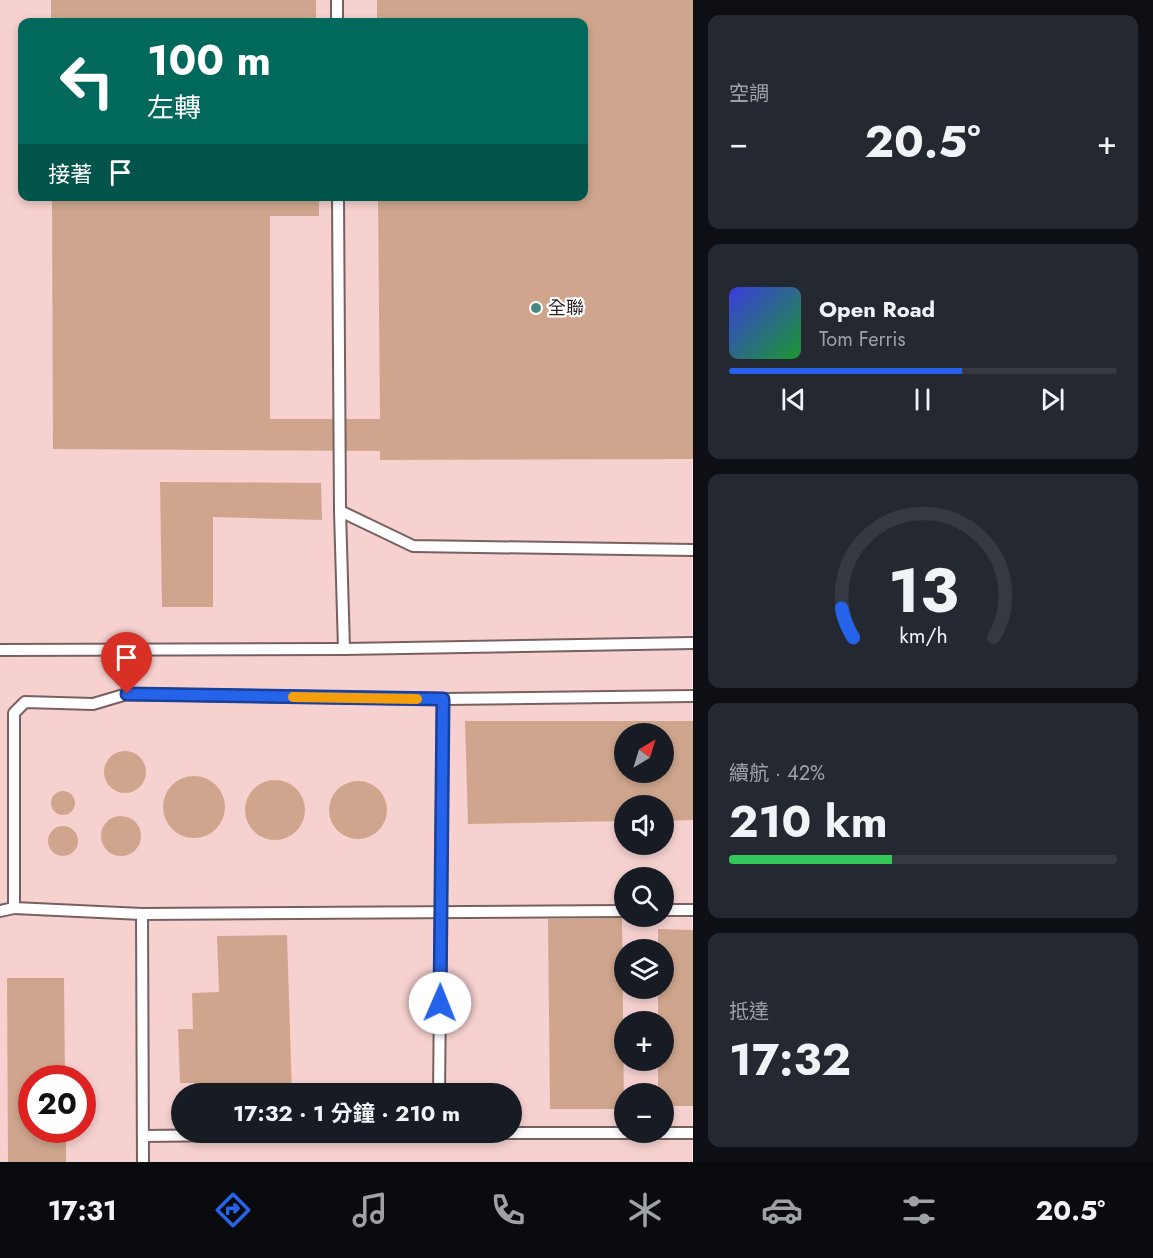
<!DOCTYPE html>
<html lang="zh-TW">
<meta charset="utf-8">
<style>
:root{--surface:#171b24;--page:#242831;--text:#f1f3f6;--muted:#9ea1a6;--line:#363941;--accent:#2563eb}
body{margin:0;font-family:Jost,"Noto Sans TC",sans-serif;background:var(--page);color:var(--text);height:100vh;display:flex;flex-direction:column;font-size:22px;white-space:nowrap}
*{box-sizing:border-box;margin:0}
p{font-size:20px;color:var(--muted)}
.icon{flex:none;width:33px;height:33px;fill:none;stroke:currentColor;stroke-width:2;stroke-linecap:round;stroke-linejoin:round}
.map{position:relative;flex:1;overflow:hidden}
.side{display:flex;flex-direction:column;gap:15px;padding:15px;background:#0d0f14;width:460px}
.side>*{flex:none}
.top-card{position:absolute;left:18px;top:18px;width:570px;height:183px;border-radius:12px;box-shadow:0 3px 9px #0003;background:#00695c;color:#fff;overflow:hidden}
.needle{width:39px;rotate:38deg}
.fabs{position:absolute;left:614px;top:723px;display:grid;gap:12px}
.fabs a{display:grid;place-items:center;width:60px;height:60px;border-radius:50%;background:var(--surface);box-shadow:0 3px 9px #0003;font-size:30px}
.speed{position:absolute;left:18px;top:1065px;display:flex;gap:12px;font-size:30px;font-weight:700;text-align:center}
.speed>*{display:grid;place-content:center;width:78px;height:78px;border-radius:50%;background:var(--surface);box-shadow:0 3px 9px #0003;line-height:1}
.speed .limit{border:9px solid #d22;background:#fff;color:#111}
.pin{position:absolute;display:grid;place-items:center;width:51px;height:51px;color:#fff;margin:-62px -26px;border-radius:50% 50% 50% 0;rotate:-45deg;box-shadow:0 0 6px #0007}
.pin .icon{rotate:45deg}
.me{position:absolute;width:66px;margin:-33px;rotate:1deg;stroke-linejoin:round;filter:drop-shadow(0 0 4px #0008)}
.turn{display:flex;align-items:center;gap:21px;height:126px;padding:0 30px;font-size:27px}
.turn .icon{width:78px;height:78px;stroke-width:2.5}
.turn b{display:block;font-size:42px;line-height:51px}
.then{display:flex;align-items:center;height:57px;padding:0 30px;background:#0003;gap:12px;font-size:22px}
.big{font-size:45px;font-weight:700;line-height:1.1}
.side .widget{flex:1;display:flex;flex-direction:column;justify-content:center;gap:9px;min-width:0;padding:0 21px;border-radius:12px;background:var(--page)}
.side .dial{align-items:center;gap:0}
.dial svg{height:156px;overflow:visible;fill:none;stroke:var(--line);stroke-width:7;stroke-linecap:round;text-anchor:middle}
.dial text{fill:var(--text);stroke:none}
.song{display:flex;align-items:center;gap:18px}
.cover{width:72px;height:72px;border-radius:9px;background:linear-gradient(135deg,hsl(240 70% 55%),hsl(130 70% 35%))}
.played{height:6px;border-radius:3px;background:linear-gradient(90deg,var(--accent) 60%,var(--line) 60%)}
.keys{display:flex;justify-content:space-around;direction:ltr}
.heat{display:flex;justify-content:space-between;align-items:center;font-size:33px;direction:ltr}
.charge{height:9px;border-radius:4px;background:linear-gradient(90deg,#34c759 42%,var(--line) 0)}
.trip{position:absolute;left:171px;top:1083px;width:351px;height:60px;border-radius:30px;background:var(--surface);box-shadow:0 3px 9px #0003;font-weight:700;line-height:60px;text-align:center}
.menu{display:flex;height:96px;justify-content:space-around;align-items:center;background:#090b0e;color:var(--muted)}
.menu .icon{width:42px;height:42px}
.menu .selected{color:var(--accent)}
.menu b{font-size:27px;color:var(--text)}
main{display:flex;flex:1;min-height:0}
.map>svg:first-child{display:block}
.built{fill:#f6d1d0;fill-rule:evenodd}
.building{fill:#cfa68d;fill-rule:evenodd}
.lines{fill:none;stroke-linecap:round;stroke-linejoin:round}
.lane-casing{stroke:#78605f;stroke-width:14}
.lane{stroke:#fff;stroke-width:10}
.route-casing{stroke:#184099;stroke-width:15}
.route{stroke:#2563eb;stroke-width:10}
.slow{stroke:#f59e0b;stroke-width:10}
.poi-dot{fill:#45897e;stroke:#fff;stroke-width:2}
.labels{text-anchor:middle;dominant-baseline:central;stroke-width:4.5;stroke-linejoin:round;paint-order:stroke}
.poi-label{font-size:18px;fill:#291f1f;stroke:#fff;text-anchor:start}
</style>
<main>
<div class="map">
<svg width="693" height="1162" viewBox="0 0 693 1162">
<rect width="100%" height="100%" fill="#fde1e0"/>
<!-- built -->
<path class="built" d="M0,0H692V1162H0ZM22,22H584V196H22ZM624,734H663V772H624ZM624,806H663V844H624ZM624,878H663V916H624ZM624,950H663V988H624ZM624,1022H663V1060H624ZM32,1078H82V1130H32ZM182,1094H512V1132H182ZM624,1094H663V1132H624Z"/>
<!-- building -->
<g class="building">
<rect x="51" y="0" width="265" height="22"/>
<polygon points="377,0 693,0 693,459 380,460 380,451 53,449 52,196 319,196 319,216 270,216 270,419 380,419 378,196 584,196 584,22 377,22"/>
<polygon points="160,482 321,483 322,520 213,517 213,607 162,607"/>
<path d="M465,721H693V820L663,821V806H624V821L468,824ZM624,734H663V772H624Z"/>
<circle cx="125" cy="772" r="21"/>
<circle cx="194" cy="807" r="31"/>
<circle cx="275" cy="810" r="30"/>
<circle cx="358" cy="810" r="29"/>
<circle cx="63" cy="803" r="12"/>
<circle cx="121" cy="836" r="20"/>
<circle cx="63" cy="841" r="15"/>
<polygon points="622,918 624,1109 550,1109 548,919"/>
<polygon points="658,929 693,930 693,1106 663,1106 663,1094 658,1094 658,1060 663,1060 663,1022 658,1022 658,988 663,988 663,950 658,950"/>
<polygon points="287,935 292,1094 195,1094 195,1083 180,1083 178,1029 193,1029 192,993 219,992 217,936"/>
<polygon points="7,978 64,978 65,1078 32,1078 32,1130 66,1130 66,1162 8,1162"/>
</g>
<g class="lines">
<defs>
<g id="lane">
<polyline points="337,0 337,22"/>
<polyline points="338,196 340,511 413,546 693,550"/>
<polyline points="340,511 344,649"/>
<polyline points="0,650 344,649 693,643"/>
<polyline points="14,908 142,914 624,911"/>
<polyline points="663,910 693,910"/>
<polyline points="0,911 14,908 14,713 25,702 93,704 127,694 443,699"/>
<polyline points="142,914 143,1162"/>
<polyline points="439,1094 443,699 693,696"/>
<polyline points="143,1136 438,1133 693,1133"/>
</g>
</defs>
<!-- lane casing -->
<use href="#lane" class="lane-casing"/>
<!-- lane -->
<use href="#lane" class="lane"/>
</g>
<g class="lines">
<defs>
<polyline id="route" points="127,694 443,699 440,1003"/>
</defs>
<!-- route casing -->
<use href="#route" class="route-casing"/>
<!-- route -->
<use href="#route" class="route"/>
<!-- slow -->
<polyline class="slow" points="293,697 417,699"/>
</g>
<!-- markers -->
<circle class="poi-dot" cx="536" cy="308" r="6"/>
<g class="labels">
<!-- poi labels -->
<g class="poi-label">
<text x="548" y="308">全聯</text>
</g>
</g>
</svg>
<div class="fabs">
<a><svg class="needle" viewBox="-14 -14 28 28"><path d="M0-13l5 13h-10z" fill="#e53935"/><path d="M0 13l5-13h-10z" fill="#9ea1a6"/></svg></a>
<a><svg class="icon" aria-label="sound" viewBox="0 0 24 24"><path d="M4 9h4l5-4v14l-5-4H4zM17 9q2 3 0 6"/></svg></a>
<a><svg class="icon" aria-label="search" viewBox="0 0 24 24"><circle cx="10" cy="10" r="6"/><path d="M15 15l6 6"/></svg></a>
<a><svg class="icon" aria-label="layers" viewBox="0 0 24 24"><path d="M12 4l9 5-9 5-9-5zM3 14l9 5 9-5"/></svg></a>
<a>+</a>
<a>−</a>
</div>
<div class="speed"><div class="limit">20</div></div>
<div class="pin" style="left:127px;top:694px;background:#d93025"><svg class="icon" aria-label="arrive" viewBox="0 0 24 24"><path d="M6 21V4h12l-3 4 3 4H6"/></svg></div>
<svg class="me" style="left:440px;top:1003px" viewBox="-20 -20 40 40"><circle r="19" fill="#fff"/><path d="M0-13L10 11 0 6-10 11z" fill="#2563eb"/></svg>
<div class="trip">17:32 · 1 分鐘 · 210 m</div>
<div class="top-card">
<div class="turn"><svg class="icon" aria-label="left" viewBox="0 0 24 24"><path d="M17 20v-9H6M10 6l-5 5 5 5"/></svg><div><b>100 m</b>左轉</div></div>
<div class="then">接著<svg class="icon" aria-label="arrive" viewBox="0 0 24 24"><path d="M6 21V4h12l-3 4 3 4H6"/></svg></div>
</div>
</div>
<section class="side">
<div class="widget"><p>空調</p>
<div class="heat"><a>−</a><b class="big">20.5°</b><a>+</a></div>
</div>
<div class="widget">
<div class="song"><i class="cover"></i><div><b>Open Road</b><p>Tom Ferris</p></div></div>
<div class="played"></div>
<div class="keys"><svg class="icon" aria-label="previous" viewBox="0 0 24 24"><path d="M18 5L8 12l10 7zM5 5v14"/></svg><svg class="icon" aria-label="pause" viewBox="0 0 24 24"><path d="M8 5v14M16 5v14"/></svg><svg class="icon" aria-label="next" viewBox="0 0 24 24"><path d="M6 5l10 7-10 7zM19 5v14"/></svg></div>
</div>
<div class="widget dial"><svg viewBox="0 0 100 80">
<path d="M14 69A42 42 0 1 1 86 69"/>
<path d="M14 69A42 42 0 0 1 8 54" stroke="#2563eb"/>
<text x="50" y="56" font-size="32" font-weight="700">13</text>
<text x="50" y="72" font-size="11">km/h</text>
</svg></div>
<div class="widget"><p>續航 · 42%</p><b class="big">210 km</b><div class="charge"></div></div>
<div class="widget"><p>抵達</p><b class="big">17:32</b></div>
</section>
</main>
<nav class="menu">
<b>17:31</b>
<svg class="icon selected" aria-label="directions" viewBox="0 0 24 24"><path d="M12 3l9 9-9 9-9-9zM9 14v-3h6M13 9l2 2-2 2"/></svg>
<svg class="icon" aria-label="music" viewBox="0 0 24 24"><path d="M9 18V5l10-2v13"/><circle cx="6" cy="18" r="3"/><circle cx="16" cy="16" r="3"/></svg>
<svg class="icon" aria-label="phone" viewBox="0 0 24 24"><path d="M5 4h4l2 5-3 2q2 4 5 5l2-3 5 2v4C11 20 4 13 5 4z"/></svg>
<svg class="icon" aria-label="climate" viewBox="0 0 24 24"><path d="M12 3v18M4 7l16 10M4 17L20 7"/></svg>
<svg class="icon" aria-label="car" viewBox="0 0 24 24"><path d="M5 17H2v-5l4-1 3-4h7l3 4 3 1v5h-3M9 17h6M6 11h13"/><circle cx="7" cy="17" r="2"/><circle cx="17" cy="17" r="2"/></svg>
<svg class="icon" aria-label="filters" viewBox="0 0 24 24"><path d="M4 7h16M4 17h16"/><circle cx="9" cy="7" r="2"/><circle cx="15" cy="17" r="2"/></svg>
<b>20.5°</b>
</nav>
